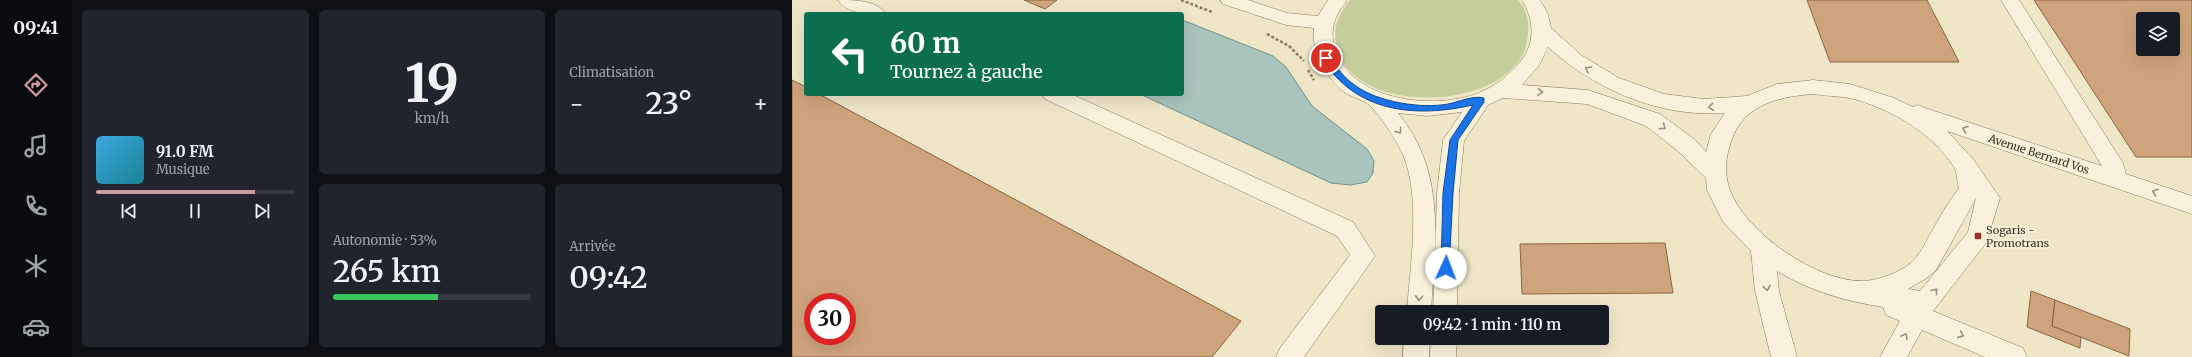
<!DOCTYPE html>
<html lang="fr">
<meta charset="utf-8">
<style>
:root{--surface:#171b24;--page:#20242c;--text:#f1f3f6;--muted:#9ea1a6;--line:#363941;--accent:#cb9c9b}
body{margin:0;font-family:Merriweather,serif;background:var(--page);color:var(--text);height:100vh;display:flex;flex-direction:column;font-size:15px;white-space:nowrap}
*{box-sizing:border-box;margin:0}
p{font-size:13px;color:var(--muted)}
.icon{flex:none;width:22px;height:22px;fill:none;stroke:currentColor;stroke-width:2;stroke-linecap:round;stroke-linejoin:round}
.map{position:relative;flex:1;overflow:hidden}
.sheet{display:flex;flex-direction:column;gap:10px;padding:10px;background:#0d0f14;width:720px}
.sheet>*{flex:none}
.hud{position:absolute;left:12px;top:12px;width:380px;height:84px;border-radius:4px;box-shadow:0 4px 16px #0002;background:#0b6e4f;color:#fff;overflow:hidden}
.fabs{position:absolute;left:1344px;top:12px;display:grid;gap:8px}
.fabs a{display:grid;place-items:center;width:44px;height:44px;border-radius:4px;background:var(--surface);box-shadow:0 4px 16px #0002;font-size:20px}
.speed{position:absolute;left:12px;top:293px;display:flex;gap:8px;font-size:20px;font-weight:700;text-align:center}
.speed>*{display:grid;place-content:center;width:52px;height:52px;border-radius:50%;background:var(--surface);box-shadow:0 4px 16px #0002;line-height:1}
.speed .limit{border:6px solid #d22;background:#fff;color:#111}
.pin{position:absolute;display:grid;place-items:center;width:34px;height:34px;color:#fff;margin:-17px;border:2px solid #fff;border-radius:50%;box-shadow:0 1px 4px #0007}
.me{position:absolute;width:44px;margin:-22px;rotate:2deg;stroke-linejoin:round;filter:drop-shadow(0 0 3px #0008)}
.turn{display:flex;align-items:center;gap:14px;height:84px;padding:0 20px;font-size:18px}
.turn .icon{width:52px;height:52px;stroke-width:2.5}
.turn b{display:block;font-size:28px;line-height:34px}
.big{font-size:30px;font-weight:600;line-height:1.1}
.sheet .card{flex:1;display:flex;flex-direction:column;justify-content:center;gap:6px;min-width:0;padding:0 14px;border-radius:6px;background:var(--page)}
.sheet .dial{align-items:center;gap:0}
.dial b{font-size:52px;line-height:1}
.song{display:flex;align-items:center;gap:12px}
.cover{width:48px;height:48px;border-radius:6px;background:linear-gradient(135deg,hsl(200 70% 55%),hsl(190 70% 35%))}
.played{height:4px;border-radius:2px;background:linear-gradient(90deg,var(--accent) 80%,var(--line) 80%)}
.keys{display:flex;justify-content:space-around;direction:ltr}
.heat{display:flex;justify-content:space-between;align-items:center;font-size:22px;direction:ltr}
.charge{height:6px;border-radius:3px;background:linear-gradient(90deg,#34c759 53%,var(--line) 0)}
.sheet .tiles{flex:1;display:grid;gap:10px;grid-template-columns:repeat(3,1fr)}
.card:first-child{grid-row:span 2}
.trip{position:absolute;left:583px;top:305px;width:234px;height:40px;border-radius:4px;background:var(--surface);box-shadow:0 4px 16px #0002;font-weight:600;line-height:40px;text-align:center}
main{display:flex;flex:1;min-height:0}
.dock{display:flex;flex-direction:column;width:72px;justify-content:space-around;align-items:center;background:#090b0e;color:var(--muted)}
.dock .icon{width:28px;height:28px}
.dock .current{color:var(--accent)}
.dock b{font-size:18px;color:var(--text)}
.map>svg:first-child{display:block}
.green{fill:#c5ce9b}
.water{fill:#a9c3bd;stroke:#6f928b}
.building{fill:#cea47d;stroke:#8b6342;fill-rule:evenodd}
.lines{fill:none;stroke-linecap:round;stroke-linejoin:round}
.minor-casing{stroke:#8c785c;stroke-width:1}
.path{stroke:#8c785c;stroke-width:2.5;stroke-dasharray:3 2;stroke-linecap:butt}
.minor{fill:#f9f2db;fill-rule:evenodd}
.oneway{stroke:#9a907e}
.route{fill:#1a73e8;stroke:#114b97}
.poi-dot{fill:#9c312b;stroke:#f6efd8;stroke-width:1.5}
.labels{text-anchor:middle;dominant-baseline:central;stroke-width:4;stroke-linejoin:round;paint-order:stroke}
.street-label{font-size:11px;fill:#3c2f20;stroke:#f6efd8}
.poi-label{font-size:11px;fill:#3c2f20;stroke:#f6efd8;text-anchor:start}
</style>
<main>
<nav class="dock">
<b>09:41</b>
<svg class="icon current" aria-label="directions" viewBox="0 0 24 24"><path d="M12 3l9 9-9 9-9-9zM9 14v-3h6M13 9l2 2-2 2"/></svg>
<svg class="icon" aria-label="music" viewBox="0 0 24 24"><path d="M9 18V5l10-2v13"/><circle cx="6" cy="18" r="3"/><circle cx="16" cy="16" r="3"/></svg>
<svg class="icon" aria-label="phone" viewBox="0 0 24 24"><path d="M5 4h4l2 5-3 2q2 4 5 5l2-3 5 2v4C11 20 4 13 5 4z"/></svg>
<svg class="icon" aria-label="climate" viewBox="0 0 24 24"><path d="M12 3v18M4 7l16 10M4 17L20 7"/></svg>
<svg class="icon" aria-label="car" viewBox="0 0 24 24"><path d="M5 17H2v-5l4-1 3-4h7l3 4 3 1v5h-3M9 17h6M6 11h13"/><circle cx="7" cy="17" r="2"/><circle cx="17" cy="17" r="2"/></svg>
</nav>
<section class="sheet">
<div class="tiles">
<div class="card">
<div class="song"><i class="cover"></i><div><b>91.0 FM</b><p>Musique</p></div></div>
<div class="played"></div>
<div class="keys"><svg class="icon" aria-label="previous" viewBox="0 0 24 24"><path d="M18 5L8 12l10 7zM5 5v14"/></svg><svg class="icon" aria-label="pause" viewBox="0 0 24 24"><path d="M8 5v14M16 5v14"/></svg><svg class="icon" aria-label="next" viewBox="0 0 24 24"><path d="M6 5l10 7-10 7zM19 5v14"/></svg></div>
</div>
<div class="card dial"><b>19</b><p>km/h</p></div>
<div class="card"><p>Climatisation</p>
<div class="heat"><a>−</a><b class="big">23°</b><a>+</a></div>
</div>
<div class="card"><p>Autonomie · 53%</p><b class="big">265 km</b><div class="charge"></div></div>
<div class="card"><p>Arrivée</p><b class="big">09:42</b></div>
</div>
</section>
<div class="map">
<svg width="1400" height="357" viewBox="0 0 1400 357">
<rect width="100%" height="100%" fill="#efe6c8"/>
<!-- green -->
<path class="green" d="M558,0H726C738,14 738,29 734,46C715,113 556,117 544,44C541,27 547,13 558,0Z"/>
<!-- water -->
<polygon class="water" points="393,21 481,56 494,67 520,106 575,149 582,161 581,173 575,182 558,185 539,183 348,94 390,94 390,22"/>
<!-- building -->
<g class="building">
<polygon points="232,0 265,0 253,9"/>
<polygon points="1015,0 1135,0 1167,62 1038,62"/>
<path d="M1242,0H1400V157H1344ZM1351,19H1381V49H1351Z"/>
<path d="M0,80L14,87V94H27L449,321L420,357H0ZM21,302H55V336H21Z"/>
<polygon points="873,243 881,293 730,294 728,244"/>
<polygon points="1239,291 1263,300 1260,326 1289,337 1288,348 1235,327"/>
<polygon points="1263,300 1338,329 1337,356 1260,326"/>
</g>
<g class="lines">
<defs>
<g id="minor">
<path d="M46,0C62,0 85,0 94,14C78,14 56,15 46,0Z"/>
<path d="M428,0H456L495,13L526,16L536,0H555C550,8 544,14 542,24C539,36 541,45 546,56C567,102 642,109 684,94C702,87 716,77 728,62C744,43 742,20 730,0H748L756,14L759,28L789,55L827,78L872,94L912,99L955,96L985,84L1021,80L1058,84L1102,98L1121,107L1126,105L1133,108L1310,166L1209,0H1227L1331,163L1334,174L1400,196V214L1155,131L1181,159L1208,198L1194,243L1141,311L1231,348L1235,357H1193L1130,330L1115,357H1088L1108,321L1094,315L1091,307C1052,301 1018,291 985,271L987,291L1005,357H979L963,291L959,251L931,222L915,190L914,178L886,151L854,126L795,104L711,98L696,105L672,141L667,193L665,312H641L645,193L651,140L670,112L635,116L606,113C655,173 643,240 639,312H615C618,265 629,202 612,157C607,144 587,113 576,104C569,99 559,97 552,92C534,77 519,52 522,28L494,25L431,4ZM756,47C803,90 869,118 933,113L919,134L914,152L902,139L868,114L796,90L730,85L748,64ZM1021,94C1033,96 1046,96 1058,98C1097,108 1140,132 1162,167C1165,172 1165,181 1167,188C1157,201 1149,215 1141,229C1133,242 1129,256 1115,266C1103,274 1084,281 1070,281C1025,282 953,232 938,190C933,177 933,162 937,148C948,106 982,97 1021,94ZM1184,198L1176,232L1128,291L1116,289L1133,279L1144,270Z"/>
<polygon points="250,94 279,94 561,222 583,256 512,357 484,357 488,348 558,255 545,236 253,99"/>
<polygon points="612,338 638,338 637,357 611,357"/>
<polygon points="639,338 665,338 664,357 638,357"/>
</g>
</defs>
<!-- minor casing -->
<use href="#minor" class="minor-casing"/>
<!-- path -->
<g class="path">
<polyline points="389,0 420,12"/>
<polyline points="475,34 497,46 512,61"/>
<polyline points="516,70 522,80"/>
</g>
<!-- minor -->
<use href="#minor" class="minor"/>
</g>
<!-- one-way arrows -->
<defs><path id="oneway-chevron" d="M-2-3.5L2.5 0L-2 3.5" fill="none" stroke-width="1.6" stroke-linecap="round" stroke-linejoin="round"/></defs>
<g class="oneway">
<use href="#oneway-chevron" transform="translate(796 69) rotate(-149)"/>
<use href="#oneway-chevron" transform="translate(748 92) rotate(3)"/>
<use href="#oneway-chevron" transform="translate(919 107) rotate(174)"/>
<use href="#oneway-chevron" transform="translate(871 127) rotate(37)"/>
<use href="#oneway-chevron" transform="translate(1173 129) rotate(-162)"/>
<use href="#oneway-chevron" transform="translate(607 131) rotate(52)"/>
<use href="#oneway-chevron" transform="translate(1363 192) rotate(-161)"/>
<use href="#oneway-chevron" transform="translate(975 288) rotate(81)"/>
<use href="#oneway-chevron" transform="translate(1143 291) rotate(-52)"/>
<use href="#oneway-chevron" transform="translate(627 298) rotate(93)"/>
<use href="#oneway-chevron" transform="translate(1169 335) rotate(24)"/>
<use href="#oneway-chevron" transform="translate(1113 336) rotate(-59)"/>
</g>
<!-- route -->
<path class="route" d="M534,55L537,56C545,68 552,78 564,86C586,102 629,109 656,104C666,102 682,95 692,98V102L666,140L661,193L657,271H650L649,268L651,193L658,140L681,105C624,118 563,113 530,58Z"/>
<!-- markers -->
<rect class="poi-dot" x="1182" y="232" width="8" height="8" rx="2"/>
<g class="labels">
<!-- street labels -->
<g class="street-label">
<text transform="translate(1247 154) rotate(18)">Avenue Bernard Vos</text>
</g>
<!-- poi labels -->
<g class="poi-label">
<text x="1194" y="230">Sogaris -<tspan x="1194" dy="13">Promotrans</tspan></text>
</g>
</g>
</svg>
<div class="fabs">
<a><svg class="icon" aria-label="layers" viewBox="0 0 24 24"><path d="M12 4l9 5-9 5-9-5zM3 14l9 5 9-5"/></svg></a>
</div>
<div class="speed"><div class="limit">30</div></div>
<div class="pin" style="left:534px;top:58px;background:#d93025"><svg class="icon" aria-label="arrive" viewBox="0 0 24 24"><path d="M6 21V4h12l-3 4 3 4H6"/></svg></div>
<svg class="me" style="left:654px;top:268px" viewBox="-20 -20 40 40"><circle r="19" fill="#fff"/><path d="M0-13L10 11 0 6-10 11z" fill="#1a73e8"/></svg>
<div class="trip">09:42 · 1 min · 110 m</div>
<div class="hud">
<div class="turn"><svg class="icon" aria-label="left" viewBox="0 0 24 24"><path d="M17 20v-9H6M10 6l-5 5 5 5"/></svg><div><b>60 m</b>Tournez à gauche</div></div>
</div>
</div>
</main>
